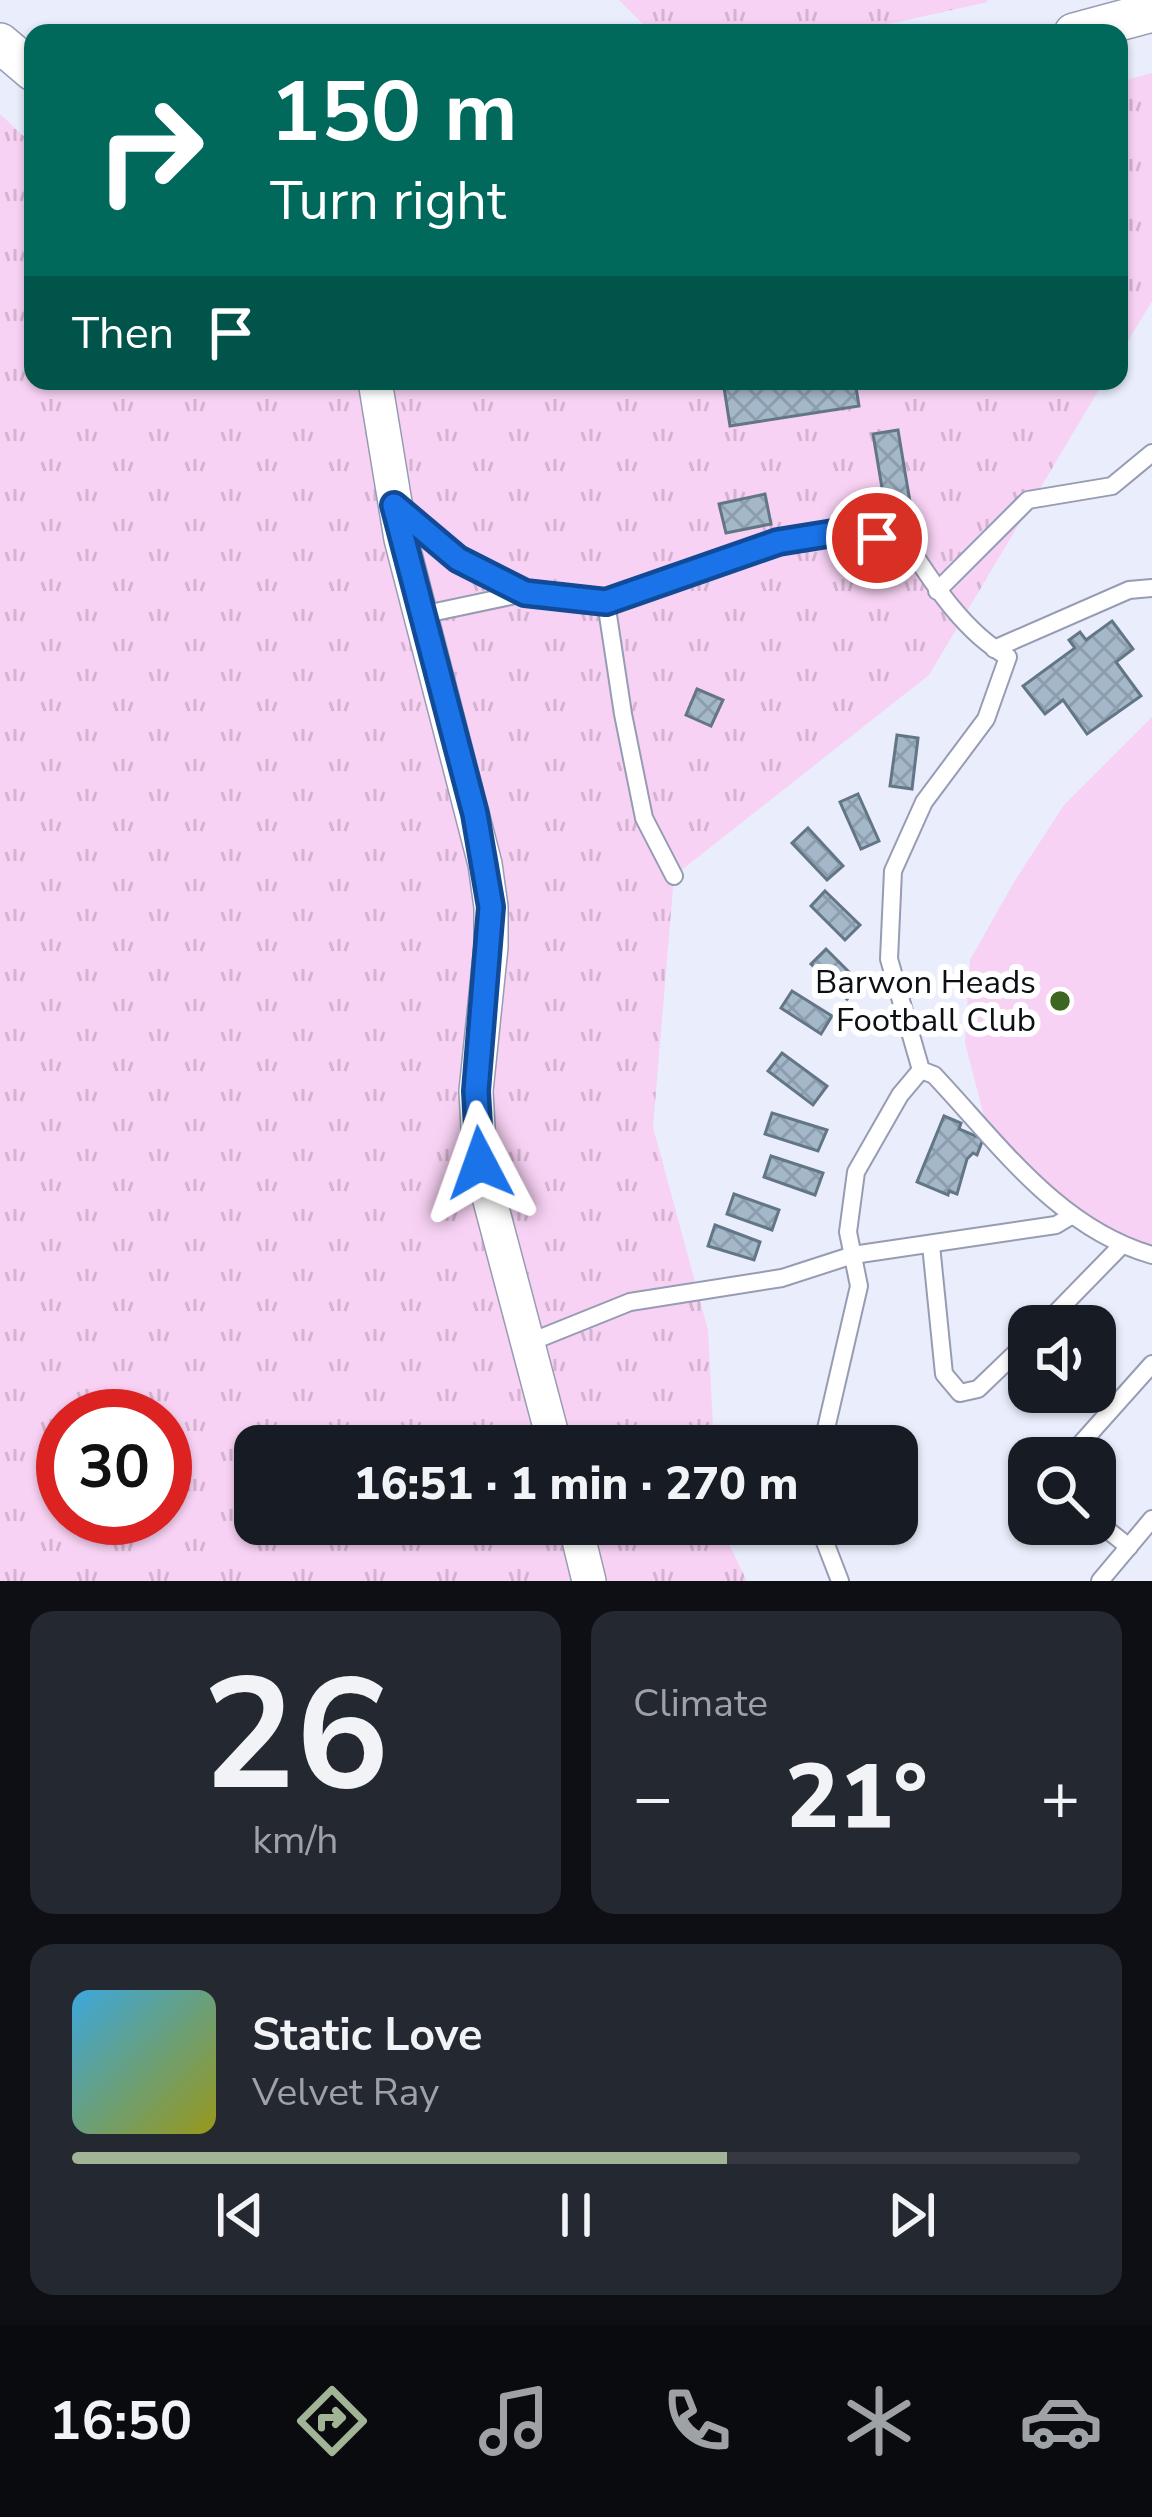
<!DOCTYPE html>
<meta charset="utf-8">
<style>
:root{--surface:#171b24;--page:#242831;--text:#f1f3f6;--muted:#9ea1a6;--line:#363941;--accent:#a1b496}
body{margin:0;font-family:"Nunito Sans",sans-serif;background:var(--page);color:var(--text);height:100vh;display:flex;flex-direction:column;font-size:45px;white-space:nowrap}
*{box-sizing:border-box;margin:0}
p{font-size:39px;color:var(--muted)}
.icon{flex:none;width:66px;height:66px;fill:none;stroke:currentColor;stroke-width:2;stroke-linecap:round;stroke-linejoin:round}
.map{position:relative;height:1581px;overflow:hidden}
.sheet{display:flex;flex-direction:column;gap:30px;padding:30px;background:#0d0f14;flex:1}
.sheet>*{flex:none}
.guide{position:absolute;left:24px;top:24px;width:1104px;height:366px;border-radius:24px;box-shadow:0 3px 9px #0004;background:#00695c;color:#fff;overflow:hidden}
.buttons{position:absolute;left:1008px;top:1305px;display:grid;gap:24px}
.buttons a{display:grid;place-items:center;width:108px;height:108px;border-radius:24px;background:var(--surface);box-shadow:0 3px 9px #0004;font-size:60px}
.speed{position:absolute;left:36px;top:1389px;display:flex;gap:24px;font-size:60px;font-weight:700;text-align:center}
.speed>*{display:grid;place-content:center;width:156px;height:156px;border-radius:50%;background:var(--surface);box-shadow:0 3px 9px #0004;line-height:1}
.speed .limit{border:18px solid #d22;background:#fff;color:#111}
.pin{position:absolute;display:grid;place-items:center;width:102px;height:102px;color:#fff;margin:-51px;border:6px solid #fff;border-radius:50%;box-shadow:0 3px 12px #0007}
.me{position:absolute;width:132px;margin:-66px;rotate:356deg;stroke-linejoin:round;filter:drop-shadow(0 0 9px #0008)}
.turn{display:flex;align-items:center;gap:42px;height:252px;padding:0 48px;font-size:54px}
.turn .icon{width:156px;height:156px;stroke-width:2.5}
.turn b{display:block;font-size:84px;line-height:102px}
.then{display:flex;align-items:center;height:114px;padding:0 48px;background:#0003;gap:24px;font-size:45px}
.big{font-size:90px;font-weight:800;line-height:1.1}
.sheet .card{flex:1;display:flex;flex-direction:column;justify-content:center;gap:18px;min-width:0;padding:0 42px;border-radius:24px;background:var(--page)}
.sheet .dial{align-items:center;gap:0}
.dial b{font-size:156px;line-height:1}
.song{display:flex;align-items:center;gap:36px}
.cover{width:144px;height:144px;border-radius:18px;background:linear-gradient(135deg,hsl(200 70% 55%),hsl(60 70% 35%))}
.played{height:12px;border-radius:6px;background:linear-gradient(90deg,var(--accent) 65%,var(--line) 65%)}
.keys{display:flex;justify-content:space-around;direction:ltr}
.heat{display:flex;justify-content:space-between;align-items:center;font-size:66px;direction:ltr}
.sheet .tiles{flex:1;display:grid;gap:30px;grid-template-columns:1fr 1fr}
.card:last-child{grid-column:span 2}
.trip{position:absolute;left:234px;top:1425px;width:684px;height:120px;border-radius:24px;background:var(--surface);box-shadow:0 3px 9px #0004;font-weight:800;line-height:120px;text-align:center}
.tabs{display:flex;height:192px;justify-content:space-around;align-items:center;background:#090b0e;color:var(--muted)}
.tabs .icon{width:84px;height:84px}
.tabs .on{color:var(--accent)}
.tabs b{font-size:54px;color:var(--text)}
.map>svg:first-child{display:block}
.grass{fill:url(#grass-tufts);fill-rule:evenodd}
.pitch{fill:#f8d2f4}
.building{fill:url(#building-cross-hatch);stroke:#637686;stroke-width:3}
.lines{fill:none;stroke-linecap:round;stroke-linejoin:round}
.service-casing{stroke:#969cb3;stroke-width:20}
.minor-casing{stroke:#969cb3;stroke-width:36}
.tertiary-casing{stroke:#969cb3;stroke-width:42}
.service{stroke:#fff;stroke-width:16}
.minor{stroke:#fff;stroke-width:33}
.tertiary{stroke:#fff;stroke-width:39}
.route-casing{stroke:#114b97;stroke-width:30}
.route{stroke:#1a73e8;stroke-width:21}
.poi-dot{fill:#3f6620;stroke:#fff;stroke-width:4.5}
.labels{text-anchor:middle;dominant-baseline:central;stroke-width:12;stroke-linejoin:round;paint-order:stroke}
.poi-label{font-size:33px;fill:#0d0f17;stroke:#fff;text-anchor:end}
</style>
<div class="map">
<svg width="1152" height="1581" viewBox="0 0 1152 1581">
<defs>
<pattern id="grass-tufts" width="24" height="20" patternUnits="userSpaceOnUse" patternTransform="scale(3)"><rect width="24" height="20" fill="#f8d2f4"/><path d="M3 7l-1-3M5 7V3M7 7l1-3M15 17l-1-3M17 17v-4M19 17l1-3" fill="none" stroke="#d3b3d0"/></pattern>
<pattern id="building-cross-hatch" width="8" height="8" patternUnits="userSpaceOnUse" patternTransform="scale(3)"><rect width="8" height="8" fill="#a4b8ca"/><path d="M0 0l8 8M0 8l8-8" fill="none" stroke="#8c9dad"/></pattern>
</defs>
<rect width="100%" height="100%" fill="#e9edfc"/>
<!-- grass -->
<g class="grass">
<polygon points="619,0 987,0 988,2 848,33 652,33"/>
<polygon points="1152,73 1152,301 1119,356 1119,82"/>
<path d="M0,114L33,145V381H1104L929,675L674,876L653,1127L708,1330L714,1446H255V1524H719L747,1581H0ZM63,1416H165V1518H63Z"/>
</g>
<!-- pitch -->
<polygon class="pitch" points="1152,717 1152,1245 1120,1239 1056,1195 984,1116 965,1043 970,960 1014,882 1064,805"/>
<!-- building -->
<g class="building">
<polygon points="723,381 855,381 859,406 730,426"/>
<polygon points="898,430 911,508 886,512 873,434"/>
<polygon points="765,494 771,524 726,533 719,504"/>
<polygon points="1112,621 1133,649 1116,662 1141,696 1087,734 1063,700 1045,714 1023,686 1075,648 1069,640 1080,632 1086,640"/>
<polygon points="697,689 723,700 711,726 686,715"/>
<polygon points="897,735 918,738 912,789 890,786"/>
<polygon points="858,794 879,841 861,849 840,802"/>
<polygon points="808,828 843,866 827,880 792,843"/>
<polygon points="825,891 860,925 845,940 811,906"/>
<polygon points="826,949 861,984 847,999 811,964"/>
<polygon points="792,991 832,1016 821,1034 781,1008"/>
<polygon points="782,1053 827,1086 813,1105 768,1071"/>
<polygon points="772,1113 827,1130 818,1151 765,1134"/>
<polygon points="944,1116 961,1123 959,1129 983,1139 977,1155 973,1153 967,1159 957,1194 949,1191 948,1195 917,1182"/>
<polygon points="771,1156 823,1173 815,1195 764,1177"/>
<polygon points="734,1194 779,1210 772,1230 727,1214"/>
<polygon points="715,1225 760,1242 754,1260 708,1246"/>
</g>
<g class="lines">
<defs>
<g id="service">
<polyline points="400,510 458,559 525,593"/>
<polyline points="937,591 1028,500 1112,486 1152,453"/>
<polyline points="606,602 623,714 644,818 674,876"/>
<path d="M421,615L525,593L606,602L778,542L846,531L908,545C934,585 965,633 1008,657L986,719L924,802L893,871L889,959L921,1070L934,1075C999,1144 1058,1228 1152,1255"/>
<polyline points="994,649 1129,590 1152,588"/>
<polyline points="931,1245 944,1374 960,1393 978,1389 1029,1340"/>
<polyline points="1043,1326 1121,1246"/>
<polyline points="528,1343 630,1302 782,1278 853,1255 1056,1225 1071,1216"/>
<polyline points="822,1446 859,1286 848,1232 856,1172 900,1095 921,1070"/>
<polyline points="1068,1458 1152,1364"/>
<polyline points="1095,1520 1129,1547"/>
<polyline points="818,1524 840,1581"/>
<polyline points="1100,1581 1152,1519"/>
</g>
<g id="minor">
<polyline points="375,381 401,539 485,864 491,907 491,947 476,1091 480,1163 555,1446"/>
<polyline points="575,1524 589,1581"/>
</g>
<g id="tertiary">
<polyline points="1074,33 1152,12"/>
<polyline points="0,43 33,71"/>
</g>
</defs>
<!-- service casing -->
<use href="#service" class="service-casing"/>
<!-- minor casing -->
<use href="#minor" class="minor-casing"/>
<!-- tertiary casing -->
<use href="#tertiary" class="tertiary-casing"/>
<!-- service -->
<use href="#service" class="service"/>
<!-- minor -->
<use href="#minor" class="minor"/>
<!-- tertiary -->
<use href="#tertiary" class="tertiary"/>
</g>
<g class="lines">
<defs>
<polyline id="route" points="480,1163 476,1091 491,907 475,814 394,505 458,559 525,593 606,602 778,542 846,531 877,538"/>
</defs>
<!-- route casing -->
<use href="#route" class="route-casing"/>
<!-- route -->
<use href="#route" class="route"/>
</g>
<!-- markers -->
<circle class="poi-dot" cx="1060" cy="1001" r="12"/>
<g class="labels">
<!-- poi labels -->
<g class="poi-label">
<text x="1036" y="982">Barwon Heads<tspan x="1036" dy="38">Football Club</tspan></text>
</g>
</g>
</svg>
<div class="buttons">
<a><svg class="icon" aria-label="sound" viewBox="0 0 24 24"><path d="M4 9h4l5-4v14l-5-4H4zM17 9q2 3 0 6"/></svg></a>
<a><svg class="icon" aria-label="search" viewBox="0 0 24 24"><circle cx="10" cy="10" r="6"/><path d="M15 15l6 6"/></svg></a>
</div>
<div class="speed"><div class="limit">30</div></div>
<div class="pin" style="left:877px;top:538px;background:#d93025"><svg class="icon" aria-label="arrive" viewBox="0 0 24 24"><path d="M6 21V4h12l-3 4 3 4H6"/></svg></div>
<svg class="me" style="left:480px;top:1163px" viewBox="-20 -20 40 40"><path d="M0-17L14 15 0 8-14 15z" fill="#1a73e8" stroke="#fff" stroke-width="4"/></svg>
<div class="trip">16:51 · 1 min · 270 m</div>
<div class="guide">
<div class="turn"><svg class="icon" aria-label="right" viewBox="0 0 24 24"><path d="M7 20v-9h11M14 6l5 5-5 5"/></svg><div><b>150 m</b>Turn right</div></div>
<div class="then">Then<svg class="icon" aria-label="arrive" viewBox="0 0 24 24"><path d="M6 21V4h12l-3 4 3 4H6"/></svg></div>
</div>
</div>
<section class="sheet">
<div class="tiles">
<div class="card dial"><b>26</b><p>km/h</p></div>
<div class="card"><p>Climate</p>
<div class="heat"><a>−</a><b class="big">21°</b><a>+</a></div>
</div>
<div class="card">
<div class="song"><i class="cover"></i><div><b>Static Love</b><p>Velvet Ray</p></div></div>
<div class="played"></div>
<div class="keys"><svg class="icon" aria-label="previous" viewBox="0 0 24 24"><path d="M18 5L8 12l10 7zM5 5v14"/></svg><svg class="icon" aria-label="pause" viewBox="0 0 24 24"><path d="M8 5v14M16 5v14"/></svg><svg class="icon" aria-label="next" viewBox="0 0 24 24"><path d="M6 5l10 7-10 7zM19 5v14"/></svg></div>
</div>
</div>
</section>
<nav class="tabs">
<b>16:50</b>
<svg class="icon on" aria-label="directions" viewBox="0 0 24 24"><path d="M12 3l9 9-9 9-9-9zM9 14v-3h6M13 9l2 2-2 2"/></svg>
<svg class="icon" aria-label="music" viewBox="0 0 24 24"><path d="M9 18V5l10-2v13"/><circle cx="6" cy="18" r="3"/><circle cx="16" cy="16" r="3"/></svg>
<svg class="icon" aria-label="phone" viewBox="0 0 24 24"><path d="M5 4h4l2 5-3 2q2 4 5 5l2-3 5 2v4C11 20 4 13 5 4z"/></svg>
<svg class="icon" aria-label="climate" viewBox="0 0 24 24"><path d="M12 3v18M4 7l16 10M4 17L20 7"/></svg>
<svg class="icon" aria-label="car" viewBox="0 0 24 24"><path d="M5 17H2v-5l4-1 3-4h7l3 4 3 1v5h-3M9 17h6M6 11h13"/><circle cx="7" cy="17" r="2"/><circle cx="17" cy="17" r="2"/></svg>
</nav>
